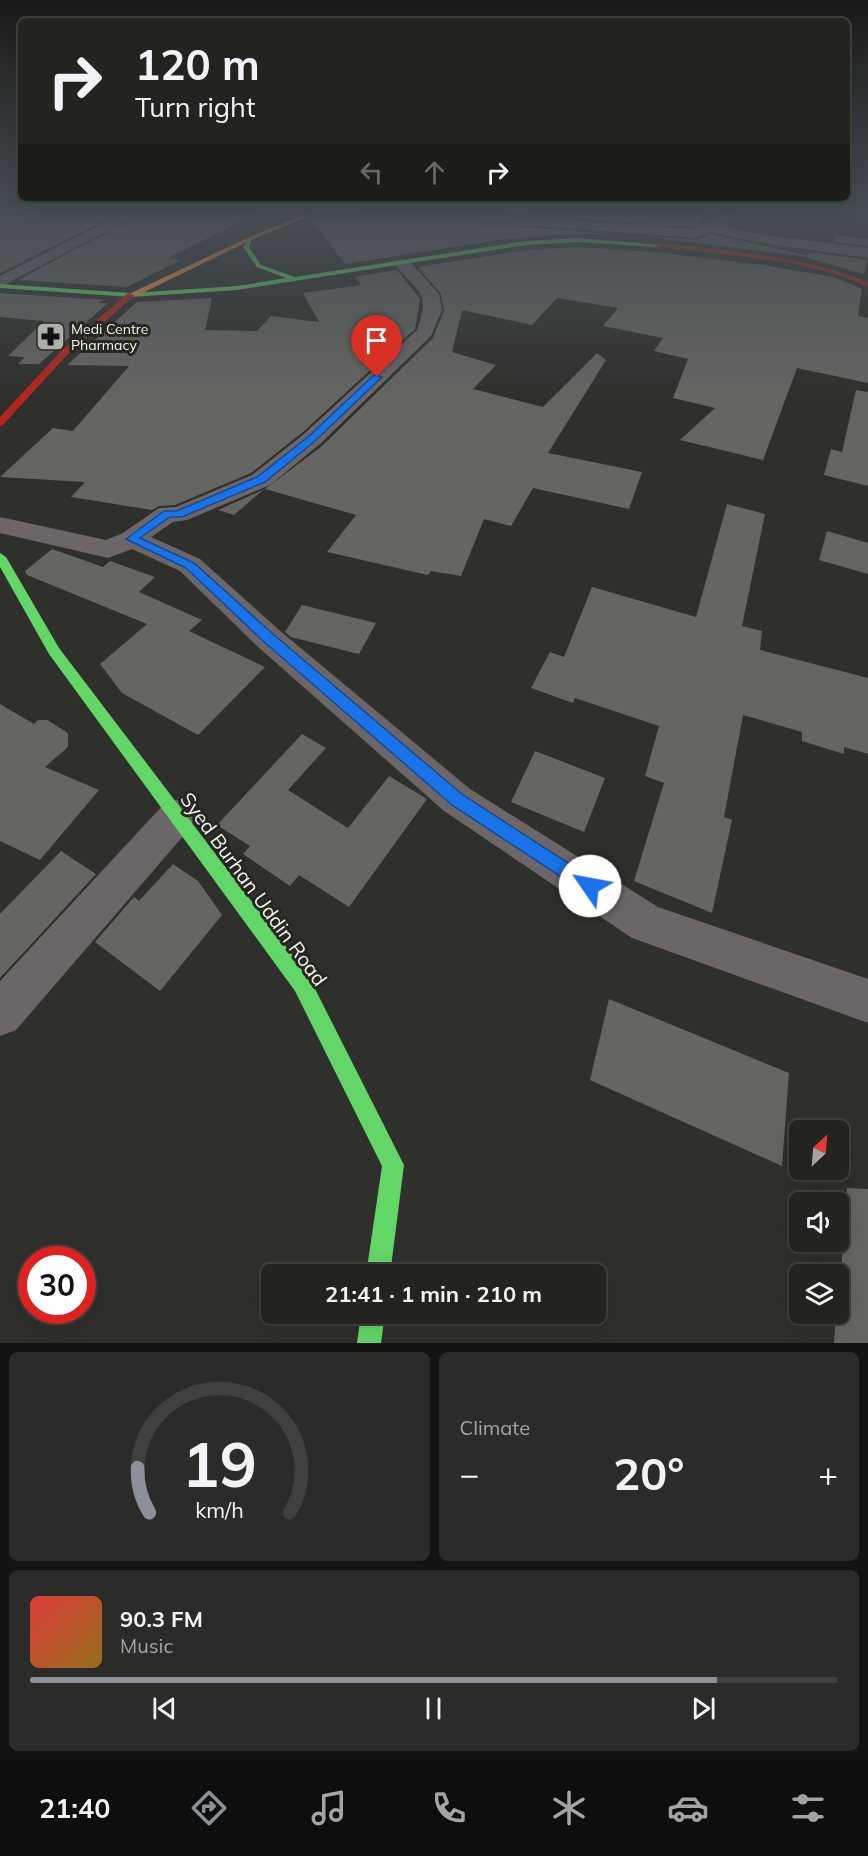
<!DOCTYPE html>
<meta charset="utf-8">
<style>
:root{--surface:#232420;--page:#2b2c29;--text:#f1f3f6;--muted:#a3a4a5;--line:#40413e;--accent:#8c9099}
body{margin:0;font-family:Mulish,sans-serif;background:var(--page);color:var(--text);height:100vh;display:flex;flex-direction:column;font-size:22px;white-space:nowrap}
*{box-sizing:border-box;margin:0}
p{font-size:20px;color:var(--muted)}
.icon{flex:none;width:33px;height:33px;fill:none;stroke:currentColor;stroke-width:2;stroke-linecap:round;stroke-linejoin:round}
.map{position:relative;height:1343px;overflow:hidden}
.drawer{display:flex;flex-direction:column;gap:9px;padding:9px;background:#131412;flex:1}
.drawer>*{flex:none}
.hud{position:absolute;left:18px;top:18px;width:832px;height:183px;border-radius:9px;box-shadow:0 6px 24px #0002,0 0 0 2px var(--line);background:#232420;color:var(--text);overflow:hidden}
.needle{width:39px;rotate:26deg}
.controls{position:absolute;left:789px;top:1120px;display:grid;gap:12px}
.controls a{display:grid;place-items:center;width:60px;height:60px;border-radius:9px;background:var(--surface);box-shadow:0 6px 24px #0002,0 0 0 2px var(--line);font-size:30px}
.speed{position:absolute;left:18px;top:1246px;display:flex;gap:12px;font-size:30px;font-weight:700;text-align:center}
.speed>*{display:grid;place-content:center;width:78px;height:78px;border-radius:50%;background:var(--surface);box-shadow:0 6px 24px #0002,0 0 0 2px var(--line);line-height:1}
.speed .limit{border:9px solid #d22;background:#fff;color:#111}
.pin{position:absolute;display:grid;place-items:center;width:51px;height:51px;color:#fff;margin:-62px -26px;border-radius:50% 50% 50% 0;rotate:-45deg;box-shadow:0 0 6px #0007}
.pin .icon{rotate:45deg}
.me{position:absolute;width:66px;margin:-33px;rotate:303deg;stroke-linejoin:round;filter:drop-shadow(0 0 4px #0008)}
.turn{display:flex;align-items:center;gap:21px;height:126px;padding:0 18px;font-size:27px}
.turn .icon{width:78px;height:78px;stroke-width:2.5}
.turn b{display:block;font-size:42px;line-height:51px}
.lanes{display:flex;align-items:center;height:57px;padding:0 18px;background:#0003;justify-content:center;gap:30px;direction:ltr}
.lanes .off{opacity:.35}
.big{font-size:45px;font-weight:700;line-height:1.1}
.drawer .tile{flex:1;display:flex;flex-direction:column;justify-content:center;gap:9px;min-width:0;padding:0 21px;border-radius:9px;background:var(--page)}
.drawer .dial{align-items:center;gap:0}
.dial svg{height:156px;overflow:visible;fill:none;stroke:var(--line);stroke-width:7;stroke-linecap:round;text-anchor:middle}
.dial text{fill:var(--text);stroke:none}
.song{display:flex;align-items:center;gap:18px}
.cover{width:72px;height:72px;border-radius:9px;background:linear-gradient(135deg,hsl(0 70% 55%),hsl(40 70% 35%))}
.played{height:6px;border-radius:3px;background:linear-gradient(90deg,var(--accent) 85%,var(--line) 85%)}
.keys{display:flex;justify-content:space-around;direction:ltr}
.heat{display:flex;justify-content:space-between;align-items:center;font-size:33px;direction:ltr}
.drawer .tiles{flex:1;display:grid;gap:9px;grid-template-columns:1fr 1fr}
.tile:last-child{grid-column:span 2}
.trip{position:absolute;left:261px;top:1264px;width:345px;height:60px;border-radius:9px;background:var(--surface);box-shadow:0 6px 24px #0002,0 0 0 2px var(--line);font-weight:700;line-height:60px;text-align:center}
.tab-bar{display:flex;height:96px;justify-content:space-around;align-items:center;background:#0e0e0d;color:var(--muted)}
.tab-bar .icon{width:42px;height:42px}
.tab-bar .current{color:var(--accent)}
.tab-bar b{font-size:27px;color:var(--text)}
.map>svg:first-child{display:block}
.building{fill:#656662}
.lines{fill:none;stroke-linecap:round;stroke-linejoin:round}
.street{fill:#6c6669;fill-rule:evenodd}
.fast{fill:#63d668;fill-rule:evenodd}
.slow{fill:#ff974d;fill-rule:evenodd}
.jam{fill:#b3261e;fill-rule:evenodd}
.route{fill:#1a73e8;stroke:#114b97;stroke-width:1.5}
.labels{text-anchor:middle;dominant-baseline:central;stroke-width:6;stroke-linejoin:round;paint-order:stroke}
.far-poi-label{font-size:14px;fill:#f3f5ef;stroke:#26281f;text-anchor:start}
.near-street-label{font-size:20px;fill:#f3f5ef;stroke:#26281f}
</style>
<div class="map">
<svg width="868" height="1343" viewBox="0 0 868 1343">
<rect width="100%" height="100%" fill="#2f302b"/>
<!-- building -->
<g class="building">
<polygon points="0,210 126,210 0,273"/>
<polygon points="149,210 264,210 168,258 181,260 127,287 18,280"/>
<polygon points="408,210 701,210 702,222 694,227 484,212 475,217 484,224 617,234 575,234 505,239 345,264 311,220"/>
<polygon points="710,234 807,255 809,252 867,260 864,274 801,256 641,236 696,240"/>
<polygon points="836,235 868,239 868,246 834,242"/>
<polygon points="578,247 654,252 763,265 834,277 862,289 858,316 868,318 868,383 797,368 763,460 680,440 715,408 673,398 688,359 654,351 663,338 603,326 618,308 557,298 532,325 462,310 452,352 496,365 473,389 543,407 597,353 606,360 548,453 642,472 629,509 533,488 511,526 484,519 461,576 431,571 428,575 327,552 356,515 265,489 322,446 433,338 444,311 441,294 418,267 526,250"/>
<polygon points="397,270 420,299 415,329 303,432 251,473 175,505 159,506 152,510 71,497 85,482 0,477 53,428 73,431 129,366 67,365 137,302 212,298 205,330 257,331 271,316 319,322 303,293 361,285 355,277"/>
<polygon points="0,293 104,300 98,303 108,303 39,364 18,364 25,357 8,356 44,321 0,317"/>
<polygon points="856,390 868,392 868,486 824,475 831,449 842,452"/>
<polygon points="263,490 234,515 218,510"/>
<polygon points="727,504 765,514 742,626 762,631 760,650 868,678 868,754 844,747 844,754 802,741 802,732 743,715 724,817 732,820 712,913 634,881 664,783 645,776 659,726 575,698 573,703 531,688 550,652 564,657 592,587 696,617"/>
<polygon points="827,531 868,543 868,574 819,560"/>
<polygon points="52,549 103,567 110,561 155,577 139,592 202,620 189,631 265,667 198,735 122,693 100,664 147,624 27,575 25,571"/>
<polygon points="302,605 376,623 359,654 291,637 285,632"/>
<polygon points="0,704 34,724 38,720 47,720 68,733 68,747 45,767 99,790 40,860 0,841"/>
<polygon points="302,734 326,748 288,790 348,828 389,776 427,799 349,907 299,875 290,886 243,854 250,846 217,825"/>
<polygon points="535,751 605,778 584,832 511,802"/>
<polygon points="61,851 96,874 0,978 0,914"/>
<polygon points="173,864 198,881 222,915 160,991 95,942 134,897 139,901"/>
<polygon points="609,999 789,1073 782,1166 590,1080"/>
<polygon points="847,1188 868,1189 868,1343 834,1343 836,1314 838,1314"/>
</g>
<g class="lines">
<!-- street -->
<g class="street">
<polygon points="130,210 147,210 0,287 0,276"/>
<polygon points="730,210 746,210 721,226 762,235 868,248 868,258 762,243 710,232 696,238 484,222 477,218 484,214 694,229"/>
<path d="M402,258L408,260L439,294L442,310L431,336L320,444L270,485L187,520L173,522L151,537L200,559L279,630L470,789L658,907L868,979V1023L632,938L444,811L257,646L180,571L132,549L108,558L0,533V517L106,540L123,533L159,508L176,507L252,475L304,434L417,330C432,289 416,293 394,263Z"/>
<polygon points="177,800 190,804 196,816 190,828 16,1030 0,1036 0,981 164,804"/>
</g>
<!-- fast -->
<g class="fast">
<polygon points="249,237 252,239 249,247 261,265 295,277 526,241 578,238 661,245 658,247 578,242 526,245 237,290 131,297 0,288 0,284 131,293 237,286 286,278 257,267 243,247"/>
<polygon points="0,553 6,557 59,648 309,977 404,1165 390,1275 366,1275 382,1166 295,991 49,654 0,567"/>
<polygon points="361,1314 385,1314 381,1343 357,1343"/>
</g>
<!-- slow -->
<polygon class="slow" points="317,210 324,210 251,240 134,297 127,295 247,238"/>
<!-- jam -->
<g class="jam">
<path d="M658,243C729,251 801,255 868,282V286L841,276L792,263L656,246Z"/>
<polygon points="128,293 135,295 66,356 3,425 0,426 0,417 60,352"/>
</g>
</g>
<!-- sky -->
<linearGradient id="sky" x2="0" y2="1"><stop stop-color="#1a1a18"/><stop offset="0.53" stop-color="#474e55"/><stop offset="1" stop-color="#474e55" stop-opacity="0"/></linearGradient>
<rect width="868" height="398" fill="url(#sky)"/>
<!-- route -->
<polygon class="route" points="374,375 382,377 315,441 265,482 182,517 170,517 140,538 194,563 273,634 463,795 596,881 599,886 596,892 590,895 584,892 452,805 263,641 186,568 126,539 164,511 177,511 257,477 308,437"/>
<!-- icons -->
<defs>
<symbol id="pharmacy-square" viewBox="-11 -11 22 22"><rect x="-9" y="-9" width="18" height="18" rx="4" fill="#aeb0aa" stroke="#26281f"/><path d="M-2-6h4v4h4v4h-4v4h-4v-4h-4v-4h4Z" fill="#111"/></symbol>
</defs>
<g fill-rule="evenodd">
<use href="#pharmacy-square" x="34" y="320" width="33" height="33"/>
</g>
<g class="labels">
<!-- far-poi labels -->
<g class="far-poi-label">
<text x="71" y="329">Medi Centre<tspan x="71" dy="16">Pharmacy</tspan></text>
</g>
<!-- near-street labels -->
<g class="near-street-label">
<text transform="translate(254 889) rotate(54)">Syed Burhan Uddin Road</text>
</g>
</g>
</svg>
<div class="controls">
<a><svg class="needle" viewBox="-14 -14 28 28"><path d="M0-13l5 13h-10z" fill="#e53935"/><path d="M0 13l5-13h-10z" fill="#a3a4a5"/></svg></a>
<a><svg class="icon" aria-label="sound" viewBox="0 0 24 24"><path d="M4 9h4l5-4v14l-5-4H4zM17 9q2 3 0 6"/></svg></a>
<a><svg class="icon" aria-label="layers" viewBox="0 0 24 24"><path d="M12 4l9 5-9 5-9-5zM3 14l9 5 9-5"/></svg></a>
</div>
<div class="speed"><div class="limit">30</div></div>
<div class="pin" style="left:377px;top:377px;background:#d93025"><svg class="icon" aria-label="arrive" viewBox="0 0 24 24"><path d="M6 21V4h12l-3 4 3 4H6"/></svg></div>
<svg class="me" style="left:590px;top:886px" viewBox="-20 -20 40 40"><circle r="19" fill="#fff"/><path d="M0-13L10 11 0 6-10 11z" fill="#1a73e8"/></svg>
<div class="trip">21:41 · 1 min · 210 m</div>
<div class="hud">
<div class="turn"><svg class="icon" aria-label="right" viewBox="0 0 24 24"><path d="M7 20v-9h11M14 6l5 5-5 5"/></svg><div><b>120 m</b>Turn right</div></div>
<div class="lanes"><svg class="icon off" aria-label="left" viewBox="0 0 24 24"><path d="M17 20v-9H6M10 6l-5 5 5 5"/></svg><svg class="icon off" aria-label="ahead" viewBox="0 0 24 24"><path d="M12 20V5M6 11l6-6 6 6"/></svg><svg class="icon" aria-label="right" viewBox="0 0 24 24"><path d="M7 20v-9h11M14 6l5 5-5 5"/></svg></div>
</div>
</div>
<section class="drawer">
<div class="tiles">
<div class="tile dial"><svg viewBox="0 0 100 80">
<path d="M14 69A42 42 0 1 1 86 69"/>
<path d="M14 69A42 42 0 0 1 8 46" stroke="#8c9099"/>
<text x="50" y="56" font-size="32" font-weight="700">19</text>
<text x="50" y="72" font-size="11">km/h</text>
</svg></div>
<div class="tile"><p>Climate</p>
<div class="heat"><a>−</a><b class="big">20°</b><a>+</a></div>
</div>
<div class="tile">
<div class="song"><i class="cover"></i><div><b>90.3 FM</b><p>Music</p></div></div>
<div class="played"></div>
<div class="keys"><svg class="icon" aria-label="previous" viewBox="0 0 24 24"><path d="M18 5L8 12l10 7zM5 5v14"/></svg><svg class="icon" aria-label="pause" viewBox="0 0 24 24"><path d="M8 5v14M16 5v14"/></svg><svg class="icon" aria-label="next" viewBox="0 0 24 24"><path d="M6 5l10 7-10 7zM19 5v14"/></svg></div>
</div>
</div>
</section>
<nav class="tab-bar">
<b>21:40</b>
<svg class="icon current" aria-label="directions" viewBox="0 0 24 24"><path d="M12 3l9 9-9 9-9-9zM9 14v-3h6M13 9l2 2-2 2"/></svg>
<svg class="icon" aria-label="music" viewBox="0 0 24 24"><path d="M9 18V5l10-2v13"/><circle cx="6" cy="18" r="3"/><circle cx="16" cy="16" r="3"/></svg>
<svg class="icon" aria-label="phone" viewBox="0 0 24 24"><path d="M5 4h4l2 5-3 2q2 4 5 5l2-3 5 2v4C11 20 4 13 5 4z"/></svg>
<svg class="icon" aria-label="climate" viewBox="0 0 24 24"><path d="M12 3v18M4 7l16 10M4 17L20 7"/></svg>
<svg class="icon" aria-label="car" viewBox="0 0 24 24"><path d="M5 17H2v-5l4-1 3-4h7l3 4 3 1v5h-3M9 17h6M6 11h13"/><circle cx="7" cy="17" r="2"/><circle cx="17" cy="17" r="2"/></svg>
<svg class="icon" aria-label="filters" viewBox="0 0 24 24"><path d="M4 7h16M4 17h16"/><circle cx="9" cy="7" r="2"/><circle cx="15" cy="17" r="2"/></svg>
</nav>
